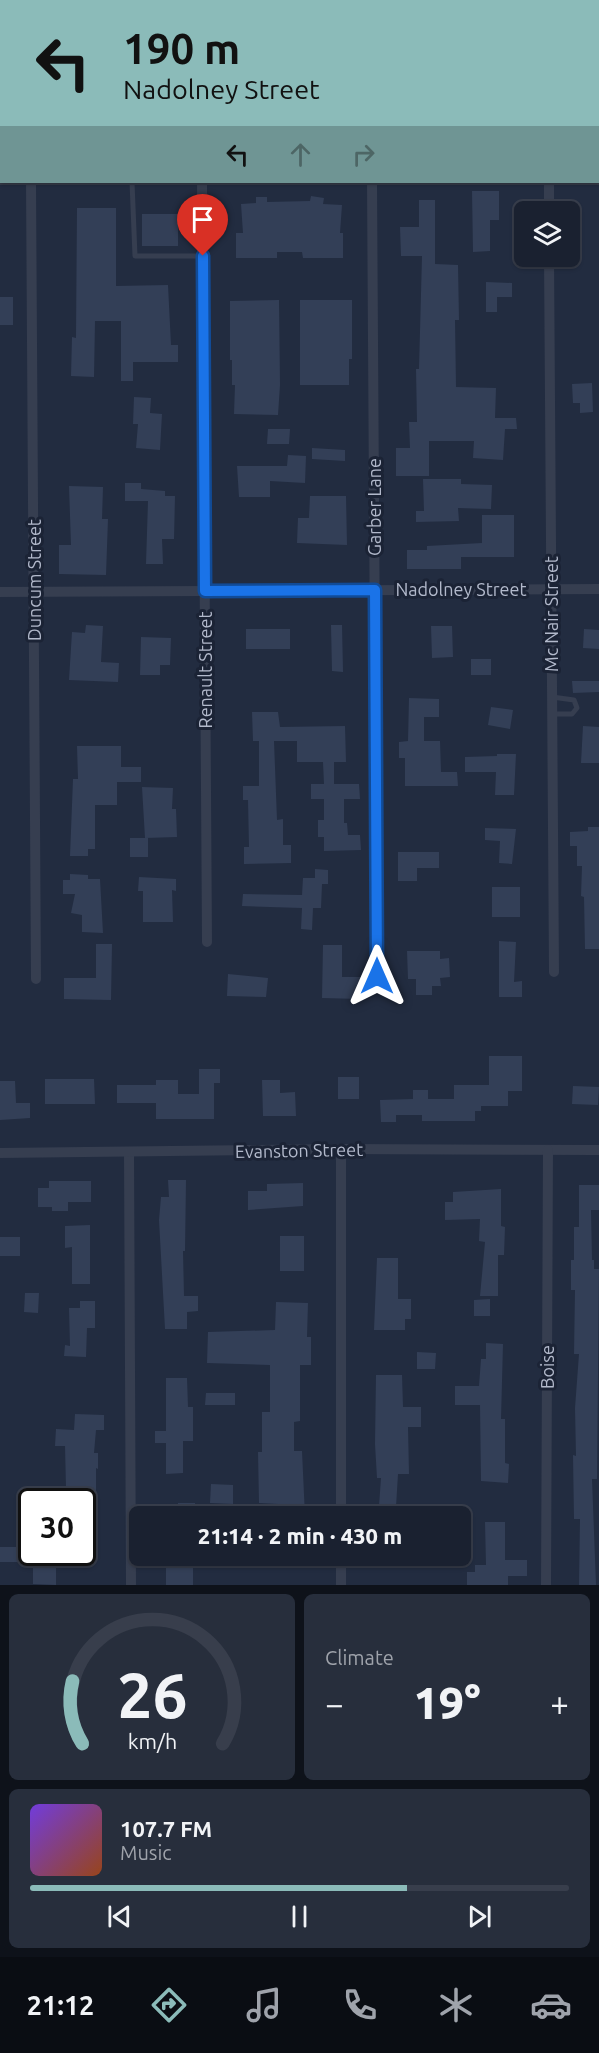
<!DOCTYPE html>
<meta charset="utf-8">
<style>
:root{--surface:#1a2130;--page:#272e3c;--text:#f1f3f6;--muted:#9fa3ab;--line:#383e4c;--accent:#8bbbb9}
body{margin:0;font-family:Ubuntu,sans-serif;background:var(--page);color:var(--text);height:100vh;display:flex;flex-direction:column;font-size:22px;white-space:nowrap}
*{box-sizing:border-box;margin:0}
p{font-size:20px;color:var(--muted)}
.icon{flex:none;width:33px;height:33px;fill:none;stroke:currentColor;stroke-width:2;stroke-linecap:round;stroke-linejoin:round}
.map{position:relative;height:1585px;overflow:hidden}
.details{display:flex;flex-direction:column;gap:9px;padding:9px;background:#0e121a;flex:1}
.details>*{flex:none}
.banner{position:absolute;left:0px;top:0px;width:600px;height:183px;box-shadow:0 2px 4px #0004,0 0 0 2px var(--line);background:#8bbbb9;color:#111;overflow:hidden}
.controls{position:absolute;left:514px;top:201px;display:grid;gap:12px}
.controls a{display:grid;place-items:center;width:66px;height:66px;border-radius:9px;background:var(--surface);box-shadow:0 2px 4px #0004,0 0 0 2px var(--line);font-size:30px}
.speed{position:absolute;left:18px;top:1488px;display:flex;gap:12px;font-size:30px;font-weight:700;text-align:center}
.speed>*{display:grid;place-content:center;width:78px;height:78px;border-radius:50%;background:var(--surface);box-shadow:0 2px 4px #0004,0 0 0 2px var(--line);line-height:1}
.speed .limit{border:3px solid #111;border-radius:9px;background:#fff;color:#111}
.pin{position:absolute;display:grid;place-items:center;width:51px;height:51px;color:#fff;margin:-62px -26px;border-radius:50% 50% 50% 0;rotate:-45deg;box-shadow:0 0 6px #0007}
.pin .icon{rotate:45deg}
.me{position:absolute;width:66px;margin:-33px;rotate:0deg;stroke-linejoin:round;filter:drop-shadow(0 0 4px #0008)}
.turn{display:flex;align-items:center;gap:21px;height:126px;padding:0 24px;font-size:27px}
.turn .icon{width:78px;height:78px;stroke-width:2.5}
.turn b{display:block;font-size:42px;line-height:51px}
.lanes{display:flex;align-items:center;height:57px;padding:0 24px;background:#0003;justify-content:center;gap:30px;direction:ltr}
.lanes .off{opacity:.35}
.big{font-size:45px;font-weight:800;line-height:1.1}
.details .tile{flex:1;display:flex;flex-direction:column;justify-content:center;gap:9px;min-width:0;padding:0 21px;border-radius:9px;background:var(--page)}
.details .dial{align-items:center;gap:0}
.dial svg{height:156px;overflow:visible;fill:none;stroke:var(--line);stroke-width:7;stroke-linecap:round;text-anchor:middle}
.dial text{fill:var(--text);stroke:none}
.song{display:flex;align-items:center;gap:18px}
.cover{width:72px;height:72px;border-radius:9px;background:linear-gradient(135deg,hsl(260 70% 55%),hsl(20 70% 35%))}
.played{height:6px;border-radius:3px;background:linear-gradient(90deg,var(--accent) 70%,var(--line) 70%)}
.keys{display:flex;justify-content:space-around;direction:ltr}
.heat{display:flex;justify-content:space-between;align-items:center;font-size:33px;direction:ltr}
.details .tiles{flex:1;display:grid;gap:9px;grid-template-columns:1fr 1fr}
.tile:last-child{grid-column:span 2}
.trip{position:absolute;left:129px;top:1506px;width:342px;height:60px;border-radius:9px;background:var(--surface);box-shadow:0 2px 4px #0004,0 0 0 2px var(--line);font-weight:800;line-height:60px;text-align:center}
.tabs{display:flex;height:96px;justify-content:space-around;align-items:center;background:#0a0d13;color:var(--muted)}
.tabs .icon{width:42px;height:42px}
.tabs .on{color:var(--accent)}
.tabs b{font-size:27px;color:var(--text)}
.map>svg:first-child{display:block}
.building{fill:#333f57}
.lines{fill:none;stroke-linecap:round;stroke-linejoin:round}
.lane{stroke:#363e50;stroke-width:5}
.street{stroke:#363e50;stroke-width:10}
.secondary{stroke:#444d63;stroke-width:15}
.route-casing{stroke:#114b97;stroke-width:15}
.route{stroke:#1a73e8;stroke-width:10}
.labels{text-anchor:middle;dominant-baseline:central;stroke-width:6;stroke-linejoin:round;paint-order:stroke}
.street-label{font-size:18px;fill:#b2b9cb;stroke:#1b2335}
</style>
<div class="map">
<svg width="599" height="1585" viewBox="0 0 599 1585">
<rect width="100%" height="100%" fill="#222c40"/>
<!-- building -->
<g class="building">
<polygon points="472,191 499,191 499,220 490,220 490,251 473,252"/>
<polygon points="311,196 324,198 323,204 342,205 340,233 343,233 343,258 303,258 302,252 277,252 277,258 236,258 236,233 243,233 241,204 256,203 256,197 267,197 267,202 310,201"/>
<polygon points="419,200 435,200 435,264 458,265 459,320 455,320 456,387 496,388 495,418 516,418 517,429 505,429 503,460 473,458 474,441 429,441 429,476 396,476 396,448 410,448 409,422 417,422 416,369 419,369 422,256 401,256 400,227 419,227"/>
<polygon points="77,208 116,208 116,286 168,285 171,345 178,345 178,362 133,362 133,381 121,381 121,321 95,321 94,377 71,376 72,337 76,338"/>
<rect x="142" y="214" width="36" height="32"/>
<polygon points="486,282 512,283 512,297 497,297 497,312 486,312"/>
<rect x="0" y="297" width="13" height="28"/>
<polygon points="279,300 280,385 278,415 234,414 235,385 232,385 232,360 230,360 230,301"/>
<polygon points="300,300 352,300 352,359 349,359 349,385 300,385"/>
<polygon points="592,383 593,412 580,413 580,403 573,403 572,384"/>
<polygon points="134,397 151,398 150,413 162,414 160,450 136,448 138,424 133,424"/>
<polygon points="268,429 290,429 289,444 267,444"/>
<polygon points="312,448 345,450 345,461 312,459"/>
<polygon points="288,455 306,456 305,483 270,481 270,497 239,497 237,466 287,466"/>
<polygon points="423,479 461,479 461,484 492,485 491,509 458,508 459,521 416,522 416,511 424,511"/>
<polygon points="125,483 141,483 141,489 165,491 165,496 175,496 174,539 162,539 163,564 146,564 148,501 125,501"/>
<polygon points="69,486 103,487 102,519 108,519 106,575 59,574 59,545 71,545"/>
<polygon points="310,496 346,496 347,545 297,543 298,518 309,518"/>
<polygon points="482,515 514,515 514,557 461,557 461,569 407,569 407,550 427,550 427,546 482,543"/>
<polygon points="86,625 103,626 101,662 119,663 118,682 69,680 72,632 85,633"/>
<polygon points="331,625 342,625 343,672 332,671"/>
<polygon points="431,626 452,626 453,657 432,658"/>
<rect x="246" y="629" width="44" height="20"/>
<polygon points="584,629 599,630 599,649 583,648"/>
<polygon points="141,637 171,638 170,665 160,665 160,675 140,675"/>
<rect x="471" y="659" width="20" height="16"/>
<polygon points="572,681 599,681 599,692 573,693"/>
<polygon points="409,698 439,699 439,717 424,717 424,741 440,741 441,772 457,772 458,786 405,786 405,758 399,758 399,742 408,741"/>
<polygon points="491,707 513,710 510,729 488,725"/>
<polygon points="252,712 278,712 280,727 345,726 346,762 334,762 334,784 359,784 360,799 344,799 344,823 347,823 348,835 360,835 361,850 324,851 324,837 318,837 318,820 324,820 324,799 311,799 311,784 324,784 323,762 297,762 297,741 274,741 277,820 283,819 283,845 291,845 291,863 244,864 244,847 249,847 248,800 243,800 243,786 259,786 259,741 253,741"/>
<polygon points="583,726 599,727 599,763 581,763"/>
<polygon points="77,746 121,746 121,767 141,767 141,782 117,782 117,805 95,805 95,849 88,849 88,856 70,856 73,779 78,779"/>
<polygon points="497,754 516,754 514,795 495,795 496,772 465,772 465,757 497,756"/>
<polygon points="142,787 173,788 172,809 176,809 177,837 145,838"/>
<polygon points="588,827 599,827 599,949 585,949 584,897 581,896 582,866 577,866 577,846 570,846 570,832 588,831"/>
<polygon points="485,828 516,829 512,864 499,863 500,841 485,840"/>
<rect x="130" y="838" width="18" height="19"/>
<polygon points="398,852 439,852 439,868 417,868 417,881 398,881"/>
<polygon points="315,869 328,870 328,884 322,884 321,908 313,908 312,930 301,929 302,908 242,906 243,894 302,895 303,878 315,878"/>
<polygon points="70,874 88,875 88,879 100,879 103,933 82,932 82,915 71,913 75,894 63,894 63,880 70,880"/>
<polygon points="139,877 176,879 176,891 172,890 173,922 143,922 143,891 138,891"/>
<rect x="492" y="887" width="28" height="30"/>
<polygon points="499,941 516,942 514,982 522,981 522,997 499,997"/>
<polygon points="96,944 112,944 111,1000 64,999 64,978 96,978"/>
<polygon points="323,945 342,945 342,977 361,977 360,999 322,998"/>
<polygon points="407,951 440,951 440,959 449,958 450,977 440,978 441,986 432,986 432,995 416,995 416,979 408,979"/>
<polygon points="228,974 268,978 266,997 227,996"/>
<polygon points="489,1056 522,1056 522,1091 508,1091 508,1106 481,1106 481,1111 475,1111 475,1121 422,1121 422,1115 396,1115 396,1122 381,1122 380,1100 413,1099 413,1090 428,1090 428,1099 454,1099 454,1085 489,1085"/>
<polygon points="199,1069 220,1069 220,1083 214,1083 214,1119 156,1119 156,1103 117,1103 117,1085 156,1085 156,1080 178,1080 178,1094 199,1094"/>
<rect x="338" y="1077" width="21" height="22"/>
<polygon points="45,1079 94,1079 95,1104 45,1104"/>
<polygon points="262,1080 280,1080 280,1093 295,1092 296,1116 263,1116"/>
<polygon points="0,1081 15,1081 16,1103 30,1103 30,1118 0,1120"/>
<polygon points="573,1086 599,1087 598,1105 572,1104"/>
<polygon points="168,1180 186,1180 185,1251 183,1251 184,1296 198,1296 198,1311 187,1312 187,1329 165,1329 159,1220 161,1197 169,1197"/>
<polygon points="49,1181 91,1181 91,1202 68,1202 68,1211 52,1211 52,1207 38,1207 38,1188 49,1188"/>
<polygon points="303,1183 303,1206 248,1210 248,1191 267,1191 267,1184"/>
<polygon points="579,1185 599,1185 599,1210 591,1210 592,1260 594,1260 594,1269 599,1269 597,1479 592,1479 596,1585 579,1585 580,1519 574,1519 573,1455 576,1456 575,1408 579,1354 574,1354 575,1290 571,1290 571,1260 574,1260 574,1227 579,1227"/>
<polygon points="501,1189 501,1226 505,1227 504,1255 498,1255 498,1296 480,1296 485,1242 479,1241 480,1219 445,1220 445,1202 453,1202 453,1192"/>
<polygon points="90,1225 90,1284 72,1284 72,1247 65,1248 65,1226"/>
<rect x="280" y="1236" width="24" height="35"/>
<rect x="0" y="1237" width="20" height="19"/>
<polygon points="377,1258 398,1258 398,1299 411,1299 411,1319 405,1319 405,1330 374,1330"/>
<polygon points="25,1293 39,1293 38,1313 24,1312"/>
<polygon points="490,1299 490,1316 474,1316 474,1300"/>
<polygon points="80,1301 95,1301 95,1328 87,1328 86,1357 64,1356 65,1345 70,1346 69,1308 80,1308"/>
<polygon points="276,1302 308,1303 307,1337 311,1337 311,1365 300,1365 300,1421 294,1422 294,1451 302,1451 305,1516 278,1516 278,1504 259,1503 258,1452 262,1452 262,1412 270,1412 270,1365 207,1363 208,1332 275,1330"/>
<polygon points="486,1343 503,1344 501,1419 505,1419 505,1463 509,1464 508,1483 481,1481 480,1405 455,1405 455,1386 479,1386 481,1359 486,1359"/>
<polygon points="417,1352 436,1353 435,1369 417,1369"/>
<polygon points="376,1375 402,1375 403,1407 421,1407 421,1427 408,1427 409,1474 398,1474 396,1507 379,1506 381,1478 377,1478 375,1444"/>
<polygon points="166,1378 187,1378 188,1407 193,1407 193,1441 183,1441 183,1473 166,1474 166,1443 155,1443 155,1431 166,1431"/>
<polygon points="206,1393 235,1393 235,1405 205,1405"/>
<polygon points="75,1414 104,1415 104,1430 96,1430 94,1453 98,1453 98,1469 96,1468 96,1499 91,1499 91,1502 62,1502 61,1488 66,1488 65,1446 55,1446 56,1429 74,1430"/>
<polygon points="211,1484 233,1485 233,1504 210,1503"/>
<rect x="178" y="1503" width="17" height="13"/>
<polygon points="485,1522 505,1522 505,1560 527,1560 527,1576 508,1576 508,1585 467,1585 467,1572 475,1572 475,1565 486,1565"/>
<rect x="0" y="1547" width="18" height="15"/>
<polygon points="33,1552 56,1552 56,1585 33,1584"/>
<rect x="166" y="1567" width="27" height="18"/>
</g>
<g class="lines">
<!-- lane -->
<g class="lane">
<polyline points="132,182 135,256 203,256"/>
<polyline points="552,697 574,700 577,708 572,714 553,714"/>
</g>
<!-- street -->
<g class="street">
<polyline points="30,0 30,2"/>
<polyline points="202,0 202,2"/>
<polyline points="372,0 372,2"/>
<polyline points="546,0 546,2"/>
<polyline points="31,182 36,979"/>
<polyline points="202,182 207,942"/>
<polyline points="372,182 377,976"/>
<polyline points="549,182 549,212"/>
<polyline points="549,256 554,972"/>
<polyline points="0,592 599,589"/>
<polyline points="341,1149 341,1516"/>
<polyline points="129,1152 131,1585"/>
<polyline points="0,1153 341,1149 599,1150"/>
<polyline points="341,1556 341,1585"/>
<polyline points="546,1585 548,1150"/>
</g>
<!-- secondary -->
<g class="secondary">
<polyline points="598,156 599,156"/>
<polyline points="0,158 2,158"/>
</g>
</g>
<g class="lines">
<defs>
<polyline id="route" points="203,256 205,591 375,590 377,976"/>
</defs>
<!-- route casing -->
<use href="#route" class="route-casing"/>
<!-- route -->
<use href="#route" class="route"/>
</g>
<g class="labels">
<!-- street labels -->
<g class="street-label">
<text transform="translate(374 507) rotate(-90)">Garber Lane</text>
<text transform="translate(34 580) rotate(-90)">Duncum Street</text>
<text x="461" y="589">Nadolney Street</text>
<text transform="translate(551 614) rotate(-90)">Mc Nair Street</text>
<text transform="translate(205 670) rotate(-90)">Renault Street</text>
<text transform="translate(299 1150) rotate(-1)">Evanston Street</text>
<text transform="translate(547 1367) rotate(-90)">Boise</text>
</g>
</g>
</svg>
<div class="controls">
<a><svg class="icon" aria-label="layers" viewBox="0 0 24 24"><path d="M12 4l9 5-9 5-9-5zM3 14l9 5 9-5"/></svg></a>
</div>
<div class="speed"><div class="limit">30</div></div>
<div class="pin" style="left:203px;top:256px;background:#d93025"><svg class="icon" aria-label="arrive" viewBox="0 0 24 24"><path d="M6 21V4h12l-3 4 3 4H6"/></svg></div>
<svg class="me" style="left:377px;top:976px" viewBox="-20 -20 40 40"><path d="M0-17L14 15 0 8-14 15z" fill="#1a73e8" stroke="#fff" stroke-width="4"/></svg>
<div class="trip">21:14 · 2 min · 430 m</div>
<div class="banner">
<div class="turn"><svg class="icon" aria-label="left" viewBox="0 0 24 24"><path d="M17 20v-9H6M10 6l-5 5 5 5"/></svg><div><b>190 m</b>Nadolney Street</div></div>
<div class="lanes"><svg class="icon" aria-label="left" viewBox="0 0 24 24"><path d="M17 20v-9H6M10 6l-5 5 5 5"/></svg><svg class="icon off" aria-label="ahead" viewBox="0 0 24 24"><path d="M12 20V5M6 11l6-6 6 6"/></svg><svg class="icon off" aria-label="right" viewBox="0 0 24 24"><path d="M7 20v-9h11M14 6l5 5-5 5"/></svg></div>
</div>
</div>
<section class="details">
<div class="tiles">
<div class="tile dial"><svg viewBox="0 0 100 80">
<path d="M14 69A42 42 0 1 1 86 69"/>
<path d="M14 69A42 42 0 0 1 9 37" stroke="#8bbbb9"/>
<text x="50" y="56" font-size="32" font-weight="700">26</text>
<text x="50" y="72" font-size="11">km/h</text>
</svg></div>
<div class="tile"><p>Climate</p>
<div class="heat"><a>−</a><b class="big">19°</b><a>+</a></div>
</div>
<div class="tile">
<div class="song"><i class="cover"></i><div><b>107.7 FM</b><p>Music</p></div></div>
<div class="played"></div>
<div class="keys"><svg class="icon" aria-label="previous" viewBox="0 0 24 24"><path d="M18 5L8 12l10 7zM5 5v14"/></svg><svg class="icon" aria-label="pause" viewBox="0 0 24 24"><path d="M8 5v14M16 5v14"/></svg><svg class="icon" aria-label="next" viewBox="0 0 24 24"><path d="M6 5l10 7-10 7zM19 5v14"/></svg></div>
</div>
</div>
</section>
<nav class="tabs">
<b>21:12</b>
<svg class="icon on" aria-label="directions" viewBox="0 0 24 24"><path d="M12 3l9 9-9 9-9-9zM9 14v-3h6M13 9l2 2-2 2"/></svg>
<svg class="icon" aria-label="music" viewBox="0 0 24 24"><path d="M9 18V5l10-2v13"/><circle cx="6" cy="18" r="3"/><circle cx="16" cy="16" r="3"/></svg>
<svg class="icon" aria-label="phone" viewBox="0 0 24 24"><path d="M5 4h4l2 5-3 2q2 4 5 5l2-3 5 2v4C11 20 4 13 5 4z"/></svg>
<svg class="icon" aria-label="climate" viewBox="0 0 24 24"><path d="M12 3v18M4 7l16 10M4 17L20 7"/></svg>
<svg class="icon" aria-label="car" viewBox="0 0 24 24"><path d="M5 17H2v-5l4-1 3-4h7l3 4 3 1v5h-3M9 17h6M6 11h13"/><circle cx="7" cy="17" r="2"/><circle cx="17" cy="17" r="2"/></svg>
</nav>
